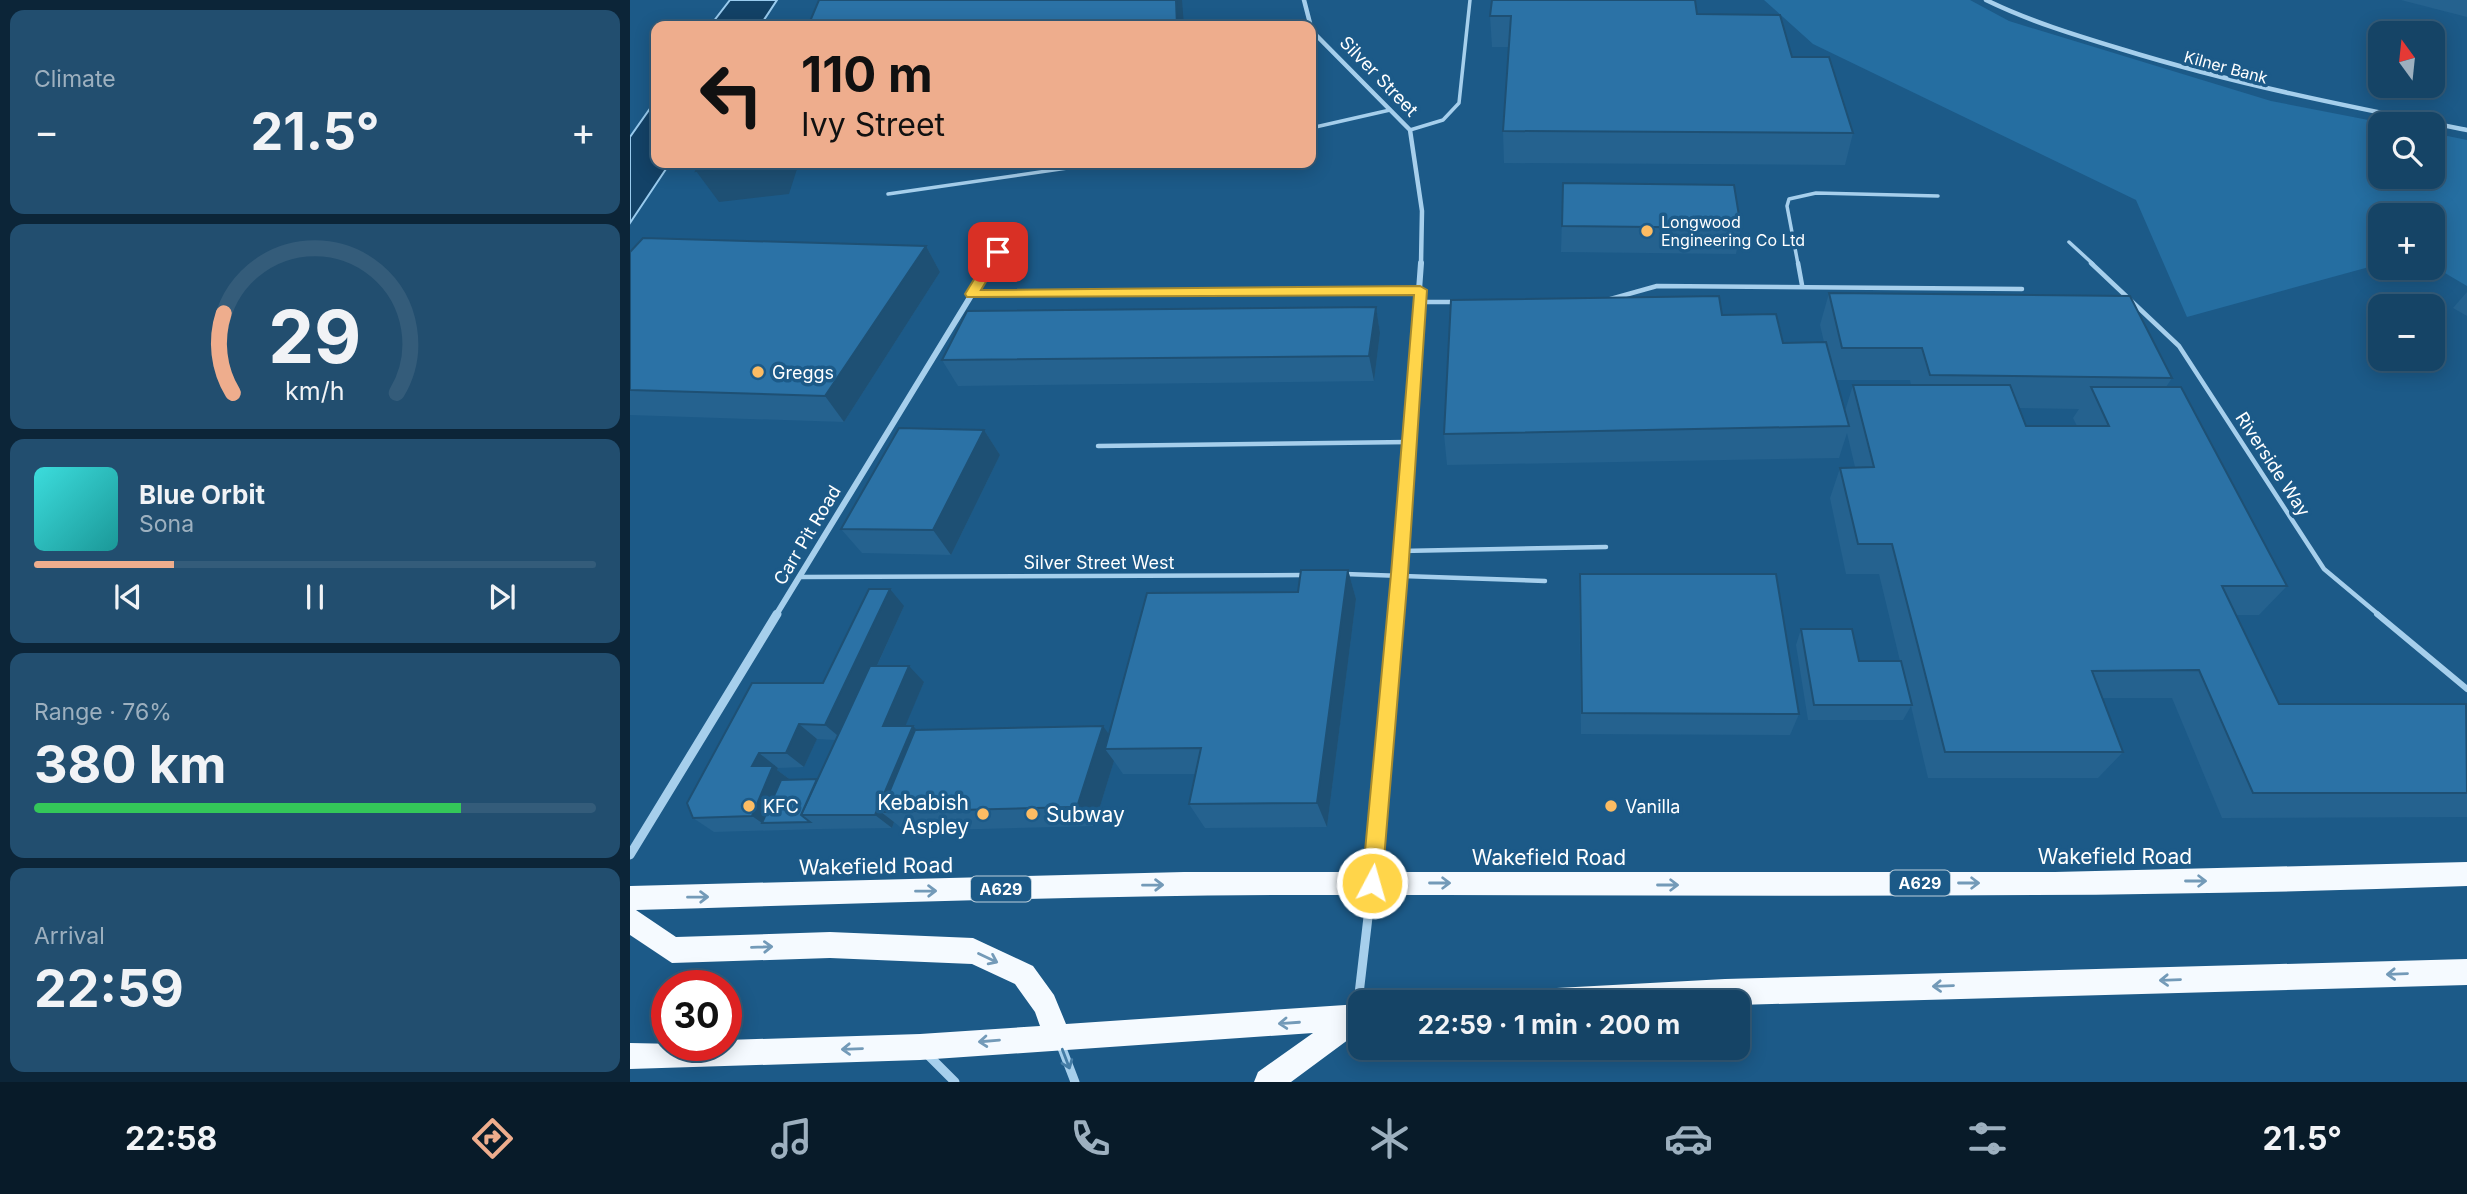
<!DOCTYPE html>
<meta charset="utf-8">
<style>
:root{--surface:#154466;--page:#224e6f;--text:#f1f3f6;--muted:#9db0bf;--line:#345c7a;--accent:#eead8d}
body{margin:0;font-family:Inter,sans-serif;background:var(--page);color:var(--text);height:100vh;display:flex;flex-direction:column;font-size:26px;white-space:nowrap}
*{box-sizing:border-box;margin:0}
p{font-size:23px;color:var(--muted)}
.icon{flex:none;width:38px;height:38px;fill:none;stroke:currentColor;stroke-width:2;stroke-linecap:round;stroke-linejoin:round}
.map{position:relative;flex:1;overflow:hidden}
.drawer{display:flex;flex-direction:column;gap:10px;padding:10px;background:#0c2538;width:630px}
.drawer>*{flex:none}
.top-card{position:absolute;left:21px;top:21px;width:665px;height:147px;border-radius:14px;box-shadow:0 4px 18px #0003,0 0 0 2px var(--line);background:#eead8d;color:#111;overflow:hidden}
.needle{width:46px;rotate:345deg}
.tools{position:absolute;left:1738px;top:21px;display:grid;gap:14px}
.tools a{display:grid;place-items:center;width:77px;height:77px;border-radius:14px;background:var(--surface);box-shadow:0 4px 18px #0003,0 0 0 2px var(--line);font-size:35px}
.speed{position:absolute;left:21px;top:970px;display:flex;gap:14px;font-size:35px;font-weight:700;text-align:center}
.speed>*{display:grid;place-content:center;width:91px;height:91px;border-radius:50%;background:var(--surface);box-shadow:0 4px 18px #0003,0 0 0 2px var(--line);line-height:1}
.speed .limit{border:10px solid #d22;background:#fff;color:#111}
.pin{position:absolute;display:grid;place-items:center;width:60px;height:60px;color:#fff;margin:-30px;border-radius:14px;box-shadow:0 4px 10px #0006}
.me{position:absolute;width:77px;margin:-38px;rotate:6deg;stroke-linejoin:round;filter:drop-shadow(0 0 5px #0008)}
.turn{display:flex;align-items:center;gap:24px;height:147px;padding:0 35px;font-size:32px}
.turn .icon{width:91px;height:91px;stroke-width:2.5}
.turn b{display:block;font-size:49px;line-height:60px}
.big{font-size:52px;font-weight:700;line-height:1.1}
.drawer .widget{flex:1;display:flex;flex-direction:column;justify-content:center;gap:10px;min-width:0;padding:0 24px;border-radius:14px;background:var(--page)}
.drawer .dial{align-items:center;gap:0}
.dial svg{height:182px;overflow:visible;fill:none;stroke:var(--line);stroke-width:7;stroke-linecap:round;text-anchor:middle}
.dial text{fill:var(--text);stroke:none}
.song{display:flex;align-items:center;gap:21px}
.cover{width:84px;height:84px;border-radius:10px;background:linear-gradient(135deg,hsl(180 70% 55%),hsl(180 70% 35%))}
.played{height:7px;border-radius:4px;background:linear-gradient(90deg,var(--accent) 25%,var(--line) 25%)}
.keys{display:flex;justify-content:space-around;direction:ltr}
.heat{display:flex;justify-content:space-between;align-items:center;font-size:38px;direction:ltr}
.charge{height:10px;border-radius:5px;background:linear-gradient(90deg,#34c759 76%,var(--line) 0)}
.trip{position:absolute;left:718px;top:990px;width:402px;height:70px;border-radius:14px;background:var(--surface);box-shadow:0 4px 18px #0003,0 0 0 2px var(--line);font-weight:700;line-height:70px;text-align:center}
.tabs{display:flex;height:112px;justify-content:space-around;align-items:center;background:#081b29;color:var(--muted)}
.tabs .icon{width:49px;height:49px}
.tabs .on{color:var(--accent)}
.tabs b{font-size:32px;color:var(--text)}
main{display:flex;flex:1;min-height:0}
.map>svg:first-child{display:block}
.green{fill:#256ea1}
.water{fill:#134267;stroke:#99cbee;stroke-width:2}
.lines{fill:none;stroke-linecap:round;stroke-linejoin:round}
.service-far2{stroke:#a6cfec;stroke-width:3.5}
.service-far1{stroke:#a6cfec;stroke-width:4.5}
.service{stroke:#a6cfec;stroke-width:6}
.minor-far2{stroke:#a6cfec;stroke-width:4.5}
.minor-far1{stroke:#a6cfec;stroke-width:6}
.minor{stroke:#a6cfec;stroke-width:9}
.trunk{fill:#f5faff;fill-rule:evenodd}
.wall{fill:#25628f;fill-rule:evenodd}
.shaded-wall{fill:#1e5074}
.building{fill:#2b72a6;stroke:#1e5074;stroke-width:2}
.oneway{stroke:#739ab8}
.oneway2{stroke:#457da6}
.route{fill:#ffd54a;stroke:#a68a30;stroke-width:2}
.poi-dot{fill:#fcbc63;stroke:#1c5a88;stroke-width:2.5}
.labels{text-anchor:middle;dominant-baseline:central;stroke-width:7;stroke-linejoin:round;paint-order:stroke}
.far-street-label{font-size:16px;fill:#fff;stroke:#1c5a88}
.far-poi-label{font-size:16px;fill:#fff;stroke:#1c5a88;text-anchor:start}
.shield{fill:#1c5a88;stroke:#bbcedb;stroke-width:2}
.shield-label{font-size:16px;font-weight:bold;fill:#fff}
.street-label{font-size:18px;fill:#fff;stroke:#1c5a88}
.poi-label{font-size:18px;fill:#fff;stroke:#1c5a88;text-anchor:start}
.near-poi-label{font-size:21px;fill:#fff;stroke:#1c5a88;text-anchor:end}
.near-street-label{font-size:21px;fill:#fff;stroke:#1c5a88}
</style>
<main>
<section class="drawer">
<div class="widget"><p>Climate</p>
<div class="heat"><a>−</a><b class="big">21.5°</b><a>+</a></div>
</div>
<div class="widget dial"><svg viewBox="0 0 100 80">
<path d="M14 69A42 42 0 1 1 86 69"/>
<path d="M14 69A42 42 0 0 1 10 34" stroke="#eead8d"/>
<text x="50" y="56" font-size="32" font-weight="700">29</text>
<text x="50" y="72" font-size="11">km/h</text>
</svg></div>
<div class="widget">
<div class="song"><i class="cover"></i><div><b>Blue Orbit</b><p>Sona</p></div></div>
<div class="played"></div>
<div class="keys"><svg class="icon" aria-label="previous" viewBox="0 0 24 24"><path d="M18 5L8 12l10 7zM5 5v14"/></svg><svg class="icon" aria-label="pause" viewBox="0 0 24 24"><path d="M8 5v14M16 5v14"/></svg><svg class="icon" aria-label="next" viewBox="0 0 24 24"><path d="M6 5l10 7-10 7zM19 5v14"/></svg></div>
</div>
<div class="widget"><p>Range · 76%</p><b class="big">380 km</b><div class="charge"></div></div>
<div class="widget"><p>Arrival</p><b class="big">22:59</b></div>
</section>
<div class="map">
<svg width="1837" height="1082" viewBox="0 0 1837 1082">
<rect width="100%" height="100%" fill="#1c5a88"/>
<!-- green -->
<polygon class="green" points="1134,0 1340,0 1379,21 1641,101 1759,124 1750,124 1750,177 1802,177 1803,133 1837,140 1837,286 1803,266 1802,215 1750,215 1750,264 1557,317 1506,200 1183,44"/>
<!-- water -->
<g class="water">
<polygon points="100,0 147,0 130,26 80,26"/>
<polygon points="26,100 26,163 40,163 0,223 0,137"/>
</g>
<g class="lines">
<!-- service-far2 -->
<g class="service-far2">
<polyline points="681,128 760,110"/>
<polyline points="780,130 813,120 829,103 840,0"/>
<polyline points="258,194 472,163"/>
<polyline points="1439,242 1463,264"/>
<polyline points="1168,264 1157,206 1159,199 1186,193 1308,196"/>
</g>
<!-- service-far1 -->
<g class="service-far1">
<polyline points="1168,263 1172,285"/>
<polyline points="1461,263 1549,346 1694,569 1749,615"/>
<polyline points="977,300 1027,286 1392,289"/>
<polyline points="789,302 828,302"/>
<polyline points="468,446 779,442"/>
<polyline points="771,551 976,547"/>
<polyline points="715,574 915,581"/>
<polyline points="169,577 677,575"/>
</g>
<!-- service -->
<polyline class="service" points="1747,614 1837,689"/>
<!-- minor-far2 -->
<g class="minor-far2">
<polyline points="674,0 682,31 780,130 792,211 791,264"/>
<path d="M1356,0C1399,21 1445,35 1491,49C1604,84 1721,107 1837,130"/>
<polyline points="360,264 380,231"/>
</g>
<!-- minor-far1 -->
<g class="minor-far1">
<polyline points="342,294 790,290"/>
<polyline points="146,615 361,263"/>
<polyline points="765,615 791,263"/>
</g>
<!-- minor -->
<g class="minor">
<polyline points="0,855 147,614"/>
<polyline points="727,1011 742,883 766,614"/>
<polyline points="430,1043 445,1082"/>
<polyline points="296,1053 325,1082"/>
</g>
<!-- trunk -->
<g class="trunk">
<path d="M1837,862V886C1441,901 1046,894 650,895C435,896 220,904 6,910L46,937L200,932L343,938L403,966L424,995L436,1024L730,1004V1031L661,1082H624L628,1072L683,1033L290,1060L0,1069V1043L96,1045V1040L290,1034L410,1026L405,1012L385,984L342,964L200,958L42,963L0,935V886L554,872H1425Z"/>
<polygon points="1837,959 1837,985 1108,1005 878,1003 882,994 891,990 1095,979"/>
</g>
</g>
<!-- wall -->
<g class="wall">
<polygon points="1771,0 1837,0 1837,17"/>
<polygon points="1067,14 1162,57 1223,133 1215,165 874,163 873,131 879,47 862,47 860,16"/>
<polygon points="933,183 1111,228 1106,254 931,252"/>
<polygon points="296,246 310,272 214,422 0,415 0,252"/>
<polygon points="1837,292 1837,316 1823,308"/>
<path d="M1199,293L1542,378L1536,387L1657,586L1629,615H1606L1649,704L1837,705V817L1592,818L1542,698H1472L1493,752L1468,778H1298L1281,706L1273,720H1178L1166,645L1171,629L1229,661H1270L1249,574H1216L1200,498L1210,468L1225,467L1217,433L1209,458L817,465L814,434L1092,315L1153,343L1194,342L1190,325ZM1206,380H1280L1281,385H1223L1215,411ZM1389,408L1449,409L1443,418L1447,426H1396Z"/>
<polygon points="746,307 750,333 744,381 328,386 312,360"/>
<polygon points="354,430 370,455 321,555 232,553 211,529"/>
<path d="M718,570L726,599L697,827L575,828L559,804L566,774H493L484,761L464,826L275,831L264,822L262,828L189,829L84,832L63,818L193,683L274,606L247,666L294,682L275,726L288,730L479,734L668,592ZM187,739L206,740L187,779L161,780L147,770L148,768L174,767Z"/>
<polygon points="950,574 1169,714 1160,735 951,734 949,597"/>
</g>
<!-- shaded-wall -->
<g class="shaded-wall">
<polygon points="546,0 552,0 554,26 547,26"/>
<polygon points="131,163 221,163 167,169 159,194 89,202 66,171"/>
<polygon points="296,246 310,272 214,422 195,396"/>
<polygon points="746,307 750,333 744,381 739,356"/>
<polygon points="354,430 370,455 321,555 303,530"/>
<polygon points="718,570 726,599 697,827 687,803"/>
<polygon points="260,589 274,606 213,740 195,725"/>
<polygon points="279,666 294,682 269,741 253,726"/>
<polygon points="169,724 187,739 174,767 156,753"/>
<polygon points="283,726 298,741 251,812 264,822 262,828 245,815"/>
<polygon points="473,726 488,747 475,749 484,761 464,826 447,807"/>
<polygon points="129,753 148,768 147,770 162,781 132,823 122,816 122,766"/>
</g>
<!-- building -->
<g class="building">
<polygon points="189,0 546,0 547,26 178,26"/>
<polygon points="862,0 1065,0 1067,14 1150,15 1162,57 1199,57 1223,133 873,131 881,16 860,16"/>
<polygon points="70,163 131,163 66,171"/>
<polygon points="933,183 1104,185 1111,228 932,226"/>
<polygon points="13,238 296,246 195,396 0,390 0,252"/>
<polygon points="1199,293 1500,296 1542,378 1300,375 1292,348 1212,348"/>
<polygon points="1089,296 1092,315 1146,314 1153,343 1196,342 1219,426 814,434 821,300"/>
<polygon points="746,307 739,356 312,360 337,311"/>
<polygon points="1223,385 1380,385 1396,426 1479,426 1461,387 1551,387 1657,586 1592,586 1649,704 1836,704 1837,793 1623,793 1569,670 1462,671 1493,752 1315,752 1262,544 1228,544 1210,468 1244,467"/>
<polygon points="269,428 354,430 303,530 211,529"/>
<polygon points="671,570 718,570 687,803 559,804 571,748 475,749 517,593 668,592"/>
<polygon points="950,574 1146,574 1169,714 952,713"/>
<polygon points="239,589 260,589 195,725 169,724 156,753 129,753 122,766 143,766 122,816 63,818 57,803 122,683 193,683"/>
<polygon points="1171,629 1222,629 1229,661 1271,661 1282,705 1184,705"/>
<polygon points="240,666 279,666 253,726 283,726 245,815 171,815"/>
<polygon points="473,726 447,807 251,812 285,730"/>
<polygon points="187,779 171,815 180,822 132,823 151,780"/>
</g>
<!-- one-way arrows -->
<defs><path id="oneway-shaft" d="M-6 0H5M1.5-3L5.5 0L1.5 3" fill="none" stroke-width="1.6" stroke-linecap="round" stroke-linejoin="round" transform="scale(1.75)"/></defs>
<g class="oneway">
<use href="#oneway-shaft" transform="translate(1566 881)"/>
<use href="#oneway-shaft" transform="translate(810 883)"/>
<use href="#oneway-shaft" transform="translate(1339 883)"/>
<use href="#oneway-shaft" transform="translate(523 885) rotate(-1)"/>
<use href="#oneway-shaft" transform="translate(1038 885)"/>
<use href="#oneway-shaft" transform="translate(296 891) rotate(-1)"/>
<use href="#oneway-shaft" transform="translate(68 897) rotate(-1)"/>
<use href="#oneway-shaft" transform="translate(132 947) rotate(-2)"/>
<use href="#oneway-shaft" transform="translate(358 958) rotate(25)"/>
<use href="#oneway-shaft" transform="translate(1767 974) rotate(178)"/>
<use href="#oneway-shaft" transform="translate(1540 980) rotate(178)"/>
<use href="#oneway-shaft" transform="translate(1313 986) rotate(178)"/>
<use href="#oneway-shaft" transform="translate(659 1023) rotate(176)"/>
<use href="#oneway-shaft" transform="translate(359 1041) rotate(175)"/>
<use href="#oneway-shaft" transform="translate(222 1049) rotate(178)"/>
</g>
<use class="oneway2" href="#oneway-shaft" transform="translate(436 1059) rotate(69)"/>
<!-- route -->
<polygon class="route" points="368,248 374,252 351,290 790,286 797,290 778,574 752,883 749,890 742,892 735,890 732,883 761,574 784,295 337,297 335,294 361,252"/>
<!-- markers -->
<g class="poi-dot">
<circle cx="1017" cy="231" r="7"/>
<circle cx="128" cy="372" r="7"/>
<circle cx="119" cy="806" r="7"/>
<circle cx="981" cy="806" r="7"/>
<circle cx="353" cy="814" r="7"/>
<circle cx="402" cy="814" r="7"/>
</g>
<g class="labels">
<!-- far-street labels -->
<g class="far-street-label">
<text transform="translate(1596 67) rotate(15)">Kilner Bank</text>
</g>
<!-- far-poi labels -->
<g class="far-poi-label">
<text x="1031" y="222">Longwood<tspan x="1031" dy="18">Engineering Co Ltd</tspan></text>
</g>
<!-- shield labels -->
<g class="shield">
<rect x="1260" y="870.5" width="60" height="25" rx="5"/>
<rect x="341" y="876.5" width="60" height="25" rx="5"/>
</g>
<g class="shield-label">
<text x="1290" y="883">A629</text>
<text x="371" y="889">A629</text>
</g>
<!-- street labels -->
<g class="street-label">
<text transform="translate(749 76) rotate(46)">Silver Street</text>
<text transform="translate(1643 464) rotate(57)">Riverside Way</text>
<text transform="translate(177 535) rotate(-59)">Carr Pit Road</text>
<text x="469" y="562">Silver Street West</text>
</g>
<!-- poi labels -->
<g class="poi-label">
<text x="142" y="372">Greggs</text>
<text x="133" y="806">KFC</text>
<text x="995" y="806">Vanilla</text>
</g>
<!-- near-poi labels -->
<g class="near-poi-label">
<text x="339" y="802">Kebabish<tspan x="339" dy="24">Aspley</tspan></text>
<text x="416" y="814" text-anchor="start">Subway</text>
</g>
<!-- near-street labels -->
<g class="near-street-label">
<text x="1485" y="856">Wakefield Road</text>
<text x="919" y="857">Wakefield Road</text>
<text transform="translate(246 866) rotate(-1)">Wakefield Road</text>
</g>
</g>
</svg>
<div class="tools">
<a><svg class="needle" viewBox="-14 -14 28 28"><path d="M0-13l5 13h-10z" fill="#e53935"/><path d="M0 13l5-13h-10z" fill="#9db0bf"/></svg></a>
<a><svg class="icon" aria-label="search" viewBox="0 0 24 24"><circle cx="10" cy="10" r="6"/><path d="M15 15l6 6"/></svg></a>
<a>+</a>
<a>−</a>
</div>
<div class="speed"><div class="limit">30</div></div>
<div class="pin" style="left:368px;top:252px;background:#d93025"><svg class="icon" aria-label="arrive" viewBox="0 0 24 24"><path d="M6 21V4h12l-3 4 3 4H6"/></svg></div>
<svg class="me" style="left:742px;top:883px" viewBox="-20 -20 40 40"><circle r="17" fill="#ffd54a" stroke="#fff" stroke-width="3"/><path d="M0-11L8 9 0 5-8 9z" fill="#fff"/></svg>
<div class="trip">22:59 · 1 min · 200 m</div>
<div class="top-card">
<div class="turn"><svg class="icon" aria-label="left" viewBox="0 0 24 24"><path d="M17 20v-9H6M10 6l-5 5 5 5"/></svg><div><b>110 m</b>Ivy Street</div></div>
</div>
</div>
</main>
<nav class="tabs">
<b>22:58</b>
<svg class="icon on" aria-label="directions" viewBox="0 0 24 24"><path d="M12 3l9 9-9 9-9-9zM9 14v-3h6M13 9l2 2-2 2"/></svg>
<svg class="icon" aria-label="music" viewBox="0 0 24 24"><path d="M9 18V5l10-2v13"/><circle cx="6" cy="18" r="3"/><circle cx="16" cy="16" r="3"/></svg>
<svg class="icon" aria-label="phone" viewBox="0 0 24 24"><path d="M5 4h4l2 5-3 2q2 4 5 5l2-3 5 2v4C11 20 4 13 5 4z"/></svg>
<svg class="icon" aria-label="climate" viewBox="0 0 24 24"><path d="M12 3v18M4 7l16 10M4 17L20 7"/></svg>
<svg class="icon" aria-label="car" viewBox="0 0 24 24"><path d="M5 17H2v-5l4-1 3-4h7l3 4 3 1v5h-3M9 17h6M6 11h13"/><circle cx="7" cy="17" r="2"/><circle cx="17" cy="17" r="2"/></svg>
<svg class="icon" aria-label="filters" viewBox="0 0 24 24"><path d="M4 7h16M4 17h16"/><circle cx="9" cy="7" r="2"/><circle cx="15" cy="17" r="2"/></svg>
<b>21.5°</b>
</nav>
